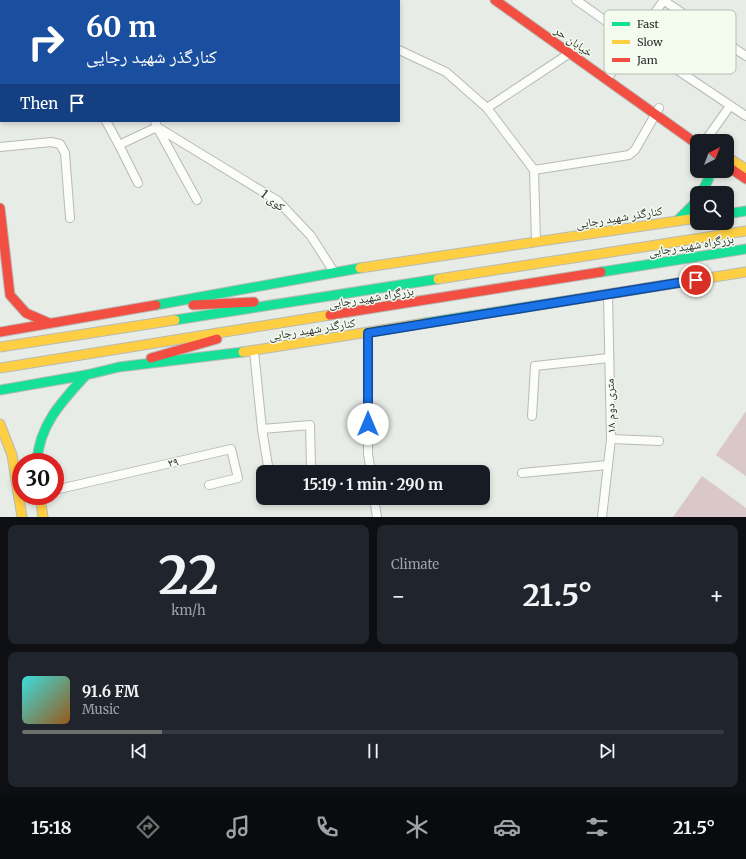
<!DOCTYPE html>
<meta charset="utf-8">
<style>
:root{--surface:#171b24;--page:#20242c;--text:#f1f3f6;--muted:#9ea1a6;--line:#363941;--accent:#6d706b}
body{margin:0;font-family:Merriweather,"Noto Naskh Arabic",serif;background:var(--page);color:var(--text);height:100vh;display:flex;flex-direction:column;font-size:15px;white-space:nowrap}
*{box-sizing:border-box;margin:0}
p{font-size:13px;color:var(--muted)}
.icon{flex:none;width:22px;height:22px;fill:none;stroke:currentColor;stroke-width:2;stroke-linecap:round;stroke-linejoin:round}
.map{position:relative;height:517px;overflow:hidden}
.drawer{display:flex;flex-direction:column;gap:8px;padding:8px;background:#0d0f14;flex:1}
.drawer>*{flex:none}
.top-card{position:absolute;left:0px;top:0px;width:400px;height:122px;box-shadow:0 2px 6px #0003;background:#1a4fa0;color:#fff;overflow:hidden}
.needle{width:26px;rotate:42deg}
.tools{position:absolute;left:690px;top:134px;display:grid;gap:8px}
.tools a{display:grid;place-items:center;width:44px;height:44px;border-radius:8px;background:var(--surface);box-shadow:0 2px 6px #0003;font-size:20px}
.speed{position:absolute;left:12px;top:453px;display:flex;gap:8px;font-size:20px;font-weight:700;text-align:center}
.speed>*{display:grid;place-content:center;width:52px;height:52px;border-radius:50%;background:var(--surface);box-shadow:0 2px 6px #0003;line-height:1}
.speed .limit{border:6px solid #d22;background:#fff;color:#111}
.pin{position:absolute;display:grid;place-items:center;width:34px;height:34px;color:#fff;margin:-17px;border:2px solid #fff;border-radius:50%;box-shadow:0 1px 4px #0007}
.me{position:absolute;width:44px;margin:-22px;rotate:0deg;stroke-linejoin:round;filter:drop-shadow(0 0 3px #0008)}
.turn{display:flex;align-items:center;gap:14px;height:84px;padding:0 20px;font-size:18px}
.turn .icon{width:52px;height:52px;stroke-width:2.5}
.turn b{display:block;font-size:28px;line-height:34px}
.then{display:flex;align-items:center;height:38px;padding:0 20px;background:#0003;gap:8px;font-size:15px}
.big{font-size:30px;font-weight:700;line-height:1.1}
.drawer .widget{flex:1;display:flex;flex-direction:column;justify-content:center;gap:6px;min-width:0;padding:0 14px;border-radius:8px;background:var(--page)}
.drawer .dial{align-items:center;gap:0}
.dial b{font-size:52px;line-height:1}
.song{display:flex;align-items:center;gap:12px}
.cover{width:48px;height:48px;border-radius:6px;background:linear-gradient(135deg,hsl(180 70% 55%),hsl(30 70% 35%))}
.played{height:4px;border-radius:2px;background:linear-gradient(90deg,var(--accent) 20%,var(--line) 20%)}
.keys{display:flex;justify-content:space-around;direction:ltr}
.heat{display:flex;justify-content:space-between;align-items:center;font-size:22px;direction:ltr}
.drawer .tiles{flex:1;display:grid;gap:8px;grid-template-columns:1fr 1fr}
.widget:last-child{grid-column:span 2}
.trip{position:absolute;left:256px;top:465px;width:234px;height:40px;border-radius:8px;background:var(--surface);box-shadow:0 2px 6px #0003;font-weight:700;line-height:40px;text-align:center}
.menu{display:flex;height:64px;justify-content:space-around;align-items:center;background:#090b0e;color:var(--muted)}
.menu .icon{width:28px;height:28px}
.menu .current{color:var(--accent)}
.menu b{font-size:18px;color:var(--text)}
.map>svg:first-child{display:block}
.building{fill:#dac8c9}
.lines{fill:none;stroke-linecap:round;stroke-linejoin:round}
.street-casing{stroke:#b8bab6;stroke-width:10}
.fast-casing{stroke:#b8bab6;stroke-width:11}
.slow-casing{stroke:#b8bab6;stroke-width:11}
.jam-casing{stroke:#b8bab6;stroke-width:11}
.street{stroke:#fcfcfb;stroke-width:8}
.fast{stroke:#16e098;stroke-width:9}
.slow{stroke:#ffcf43;stroke-width:9}
.jam{stroke:#f24e42;stroke-width:9}
.route-casing{stroke:#114b97;stroke-width:10}
.route{stroke:#1a73e8;stroke-width:7}
.labels{text-anchor:middle;dominant-baseline:central;stroke-width:3;stroke-linejoin:round;paint-order:stroke}
.street-label{font-size:12px;fill:#2b2d29;stroke:#f4fcf0}
.key{fill:#f4fcf0;stroke:#b8beb4;stroke-width:1}
.key-label{font-size:11px;fill:#2b2d29}
</style>
<div class="map">
<svg width="746" height="517" viewBox="0 0 746 517">
<rect width="100%" height="100%" fill="#e8ece6"/>
<!-- building -->
<g class="building">
<polygon points="746,411 746,476 716,455"/>
<polygon points="702,476 746,508 746,517 673,517"/>
</g>
<g class="lines">
<defs>
<g id="street">
<polyline points="0,0 13,0"/>
<polyline points="51,0 58,1"/>
<polyline points="576,0 634,41 746,116"/>
<polyline points="663,0 746,56"/>
<polyline points="333,1 333,0"/>
<polyline points="399,50 446,72 487,108 534,170 536,242"/>
<polyline points="607,79 664,0"/>
<polyline points="487,108 570,53 575,48"/>
<polyline points="106,121 119,145 157,127 155,121"/>
<polyline points="705,141 730,106"/>
<polyline points="119,145 138,183"/>
<polyline points="0,147 51,142 60,144 65,153 70,218"/>
<polyline points="534,170 629,155 635,150 659,108"/>
<polyline points="197,200 157,127 278,201 311,236 334,272"/>
<polyline points="368,333 368,454 371,472"/>
<polyline points="254,351 262,429 269,472"/>
<polyline points="532,416 535,366 609,358"/>
<polyline points="262,429 310,425 311,466"/>
<polyline points="611,439 659,441"/>
<polyline points="522,473 608,465"/>
<polyline points="55,490 231,449 238,478 209,485"/>
<polyline points="374,498 377,517"/>
<polyline points="602,517 611,439 608,295"/>
</g>
<g id="fast">
<polyline points="701,193 708,180 710,171"/>
<polyline points="727,214 746,211"/>
<polyline points="678,220 697,201"/>
<polyline points="601,272 746,249"/>
<polyline points="156,305 360,268"/>
<polyline points="175,320 438,279"/>
<polyline points="425,323 577,299"/>
<polyline points="0,390 86,375 119,367 243,352"/>
<path d="M37,462C39,425 62,401 86,375"/>
</g>
<g id="slow">
<polyline points="727,157 746,169"/>
<polyline points="360,268 697,218"/>
<polyline points="438,279 746,231"/>
<polyline points="577,299 746,272"/>
<polyline points="0,347 175,320"/>
<polyline points="243,352 425,323"/>
<polyline points="0,368 330,315"/>
<polyline points="0,424 12,455 22,517"/>
<polyline points="40,496 43,517"/>
</g>
<g id="jam">
<polyline points="495,0 697,144"/>
<polyline points="727,166 746,179"/>
<polyline points="0,208 10,295 26,313 49,323"/>
<polyline points="193,305 254,302"/>
<polyline points="330,315 601,272"/>
<polyline points="0,332 156,305"/>
<polyline points="151,358 217,339"/>
</g>
</defs>
<!-- street casing -->
<use href="#street" class="street-casing"/>
<!-- fast casing -->
<use href="#fast" class="fast-casing"/>
<!-- slow casing -->
<use href="#slow" class="slow-casing"/>
<!-- jam casing -->
<use href="#jam" class="jam-casing"/>
<!-- street -->
<use href="#street" class="street"/>
<!-- fast -->
<use href="#fast" class="fast"/>
<!-- slow -->
<use href="#slow" class="slow"/>
<!-- jam -->
<use href="#jam" class="jam"/>
</g>
<g class="lines">
<defs>
<polyline id="route" points="368,424 368,333 696,280"/>
</defs>
<!-- route casing -->
<use href="#route" class="route-casing"/>
<!-- route -->
<use href="#route" class="route"/>
</g>
<g class="labels">
<!-- street labels -->
<g class="street-label">
<text transform="translate(574 41) rotate(35)">خیابان حر</text>
<text transform="translate(273 200) rotate(38)">کوی 1</text>
<text transform="translate(619 217) rotate(-9)">کنارگذر شهید رجایی</text>
<text transform="translate(691 245) rotate(-9)">بزرگراه شهید رجایی</text>
<text transform="translate(371 297) rotate(-9)">بزرگراه شهید رجایی</text>
<text transform="translate(312 329) rotate(-9)">کنارگذر شهید رجایی</text>
<text transform="translate(610 406) rotate(-92)">۱۸ متری دوم</text>
<text transform="translate(173 462) rotate(-13)">۲۹</text>
</g>
</g>
<!-- legend -->
<rect x="604" y="10" width="132" height="64" rx="6" class="key"/>
<rect x="612" y="22" width="18" height="4" fill="#16e098"/>
<rect x="612" y="40" width="18" height="4" fill="#ffcf43"/>
<rect x="612" y="58" width="18" height="4" fill="#f24e42"/>
<g class="key-label">
<text x="637" y="28">Fast</text>
<text x="637" y="46">Slow</text>
<text x="637" y="64">Jam</text>
</g>
</svg>
<div class="tools">
<a><svg class="needle" viewBox="-14 -14 28 28"><path d="M0-13l5 13h-10z" fill="#e53935"/><path d="M0 13l5-13h-10z" fill="#9ea1a6"/></svg></a>
<a><svg class="icon" aria-label="search" viewBox="0 0 24 24"><circle cx="10" cy="10" r="6"/><path d="M15 15l6 6"/></svg></a>
</div>
<div class="speed"><div class="limit">30</div></div>
<div class="pin" style="left:696px;top:280px;background:#d93025"><svg class="icon" aria-label="arrive" viewBox="0 0 24 24"><path d="M6 21V4h12l-3 4 3 4H6"/></svg></div>
<svg class="me" style="left:368px;top:424px" viewBox="-20 -20 40 40"><circle r="19" fill="#fff"/><path d="M0-13L10 11 0 6-10 11z" fill="#1a73e8"/></svg>
<div class="trip">15:19 · 1 min · 290 m</div>
<div class="top-card">
<div class="turn"><svg class="icon" aria-label="right" viewBox="0 0 24 24"><path d="M7 20v-9h11M14 6l5 5-5 5"/></svg><div><b>60 m</b>کنارگذر شهید رجایی</div></div>
<div class="then">Then<svg class="icon" aria-label="arrive" viewBox="0 0 24 24"><path d="M6 21V4h12l-3 4 3 4H6"/></svg></div>
</div>
</div>
<section class="drawer">
<div class="tiles">
<div class="widget dial"><b>22</b><p>km/h</p></div>
<div class="widget"><p>Climate</p>
<div class="heat"><a>−</a><b class="big">21.5°</b><a>+</a></div>
</div>
<div class="widget">
<div class="song"><i class="cover"></i><div><b>91.6 FM</b><p>Music</p></div></div>
<div class="played"></div>
<div class="keys"><svg class="icon" aria-label="previous" viewBox="0 0 24 24"><path d="M18 5L8 12l10 7zM5 5v14"/></svg><svg class="icon" aria-label="pause" viewBox="0 0 24 24"><path d="M8 5v14M16 5v14"/></svg><svg class="icon" aria-label="next" viewBox="0 0 24 24"><path d="M6 5l10 7-10 7zM19 5v14"/></svg></div>
</div>
</div>
</section>
<nav class="menu">
<b>15:18</b>
<svg class="icon current" aria-label="directions" viewBox="0 0 24 24"><path d="M12 3l9 9-9 9-9-9zM9 14v-3h6M13 9l2 2-2 2"/></svg>
<svg class="icon" aria-label="music" viewBox="0 0 24 24"><path d="M9 18V5l10-2v13"/><circle cx="6" cy="18" r="3"/><circle cx="16" cy="16" r="3"/></svg>
<svg class="icon" aria-label="phone" viewBox="0 0 24 24"><path d="M5 4h4l2 5-3 2q2 4 5 5l2-3 5 2v4C11 20 4 13 5 4z"/></svg>
<svg class="icon" aria-label="climate" viewBox="0 0 24 24"><path d="M12 3v18M4 7l16 10M4 17L20 7"/></svg>
<svg class="icon" aria-label="car" viewBox="0 0 24 24"><path d="M5 17H2v-5l4-1 3-4h7l3 4 3 1v5h-3M9 17h6M6 11h13"/><circle cx="7" cy="17" r="2"/><circle cx="17" cy="17" r="2"/></svg>
<svg class="icon" aria-label="filters" viewBox="0 0 24 24"><path d="M4 7h16M4 17h16"/><circle cx="9" cy="7" r="2"/><circle cx="15" cy="17" r="2"/></svg>
<b>21.5°</b>
</nav>
